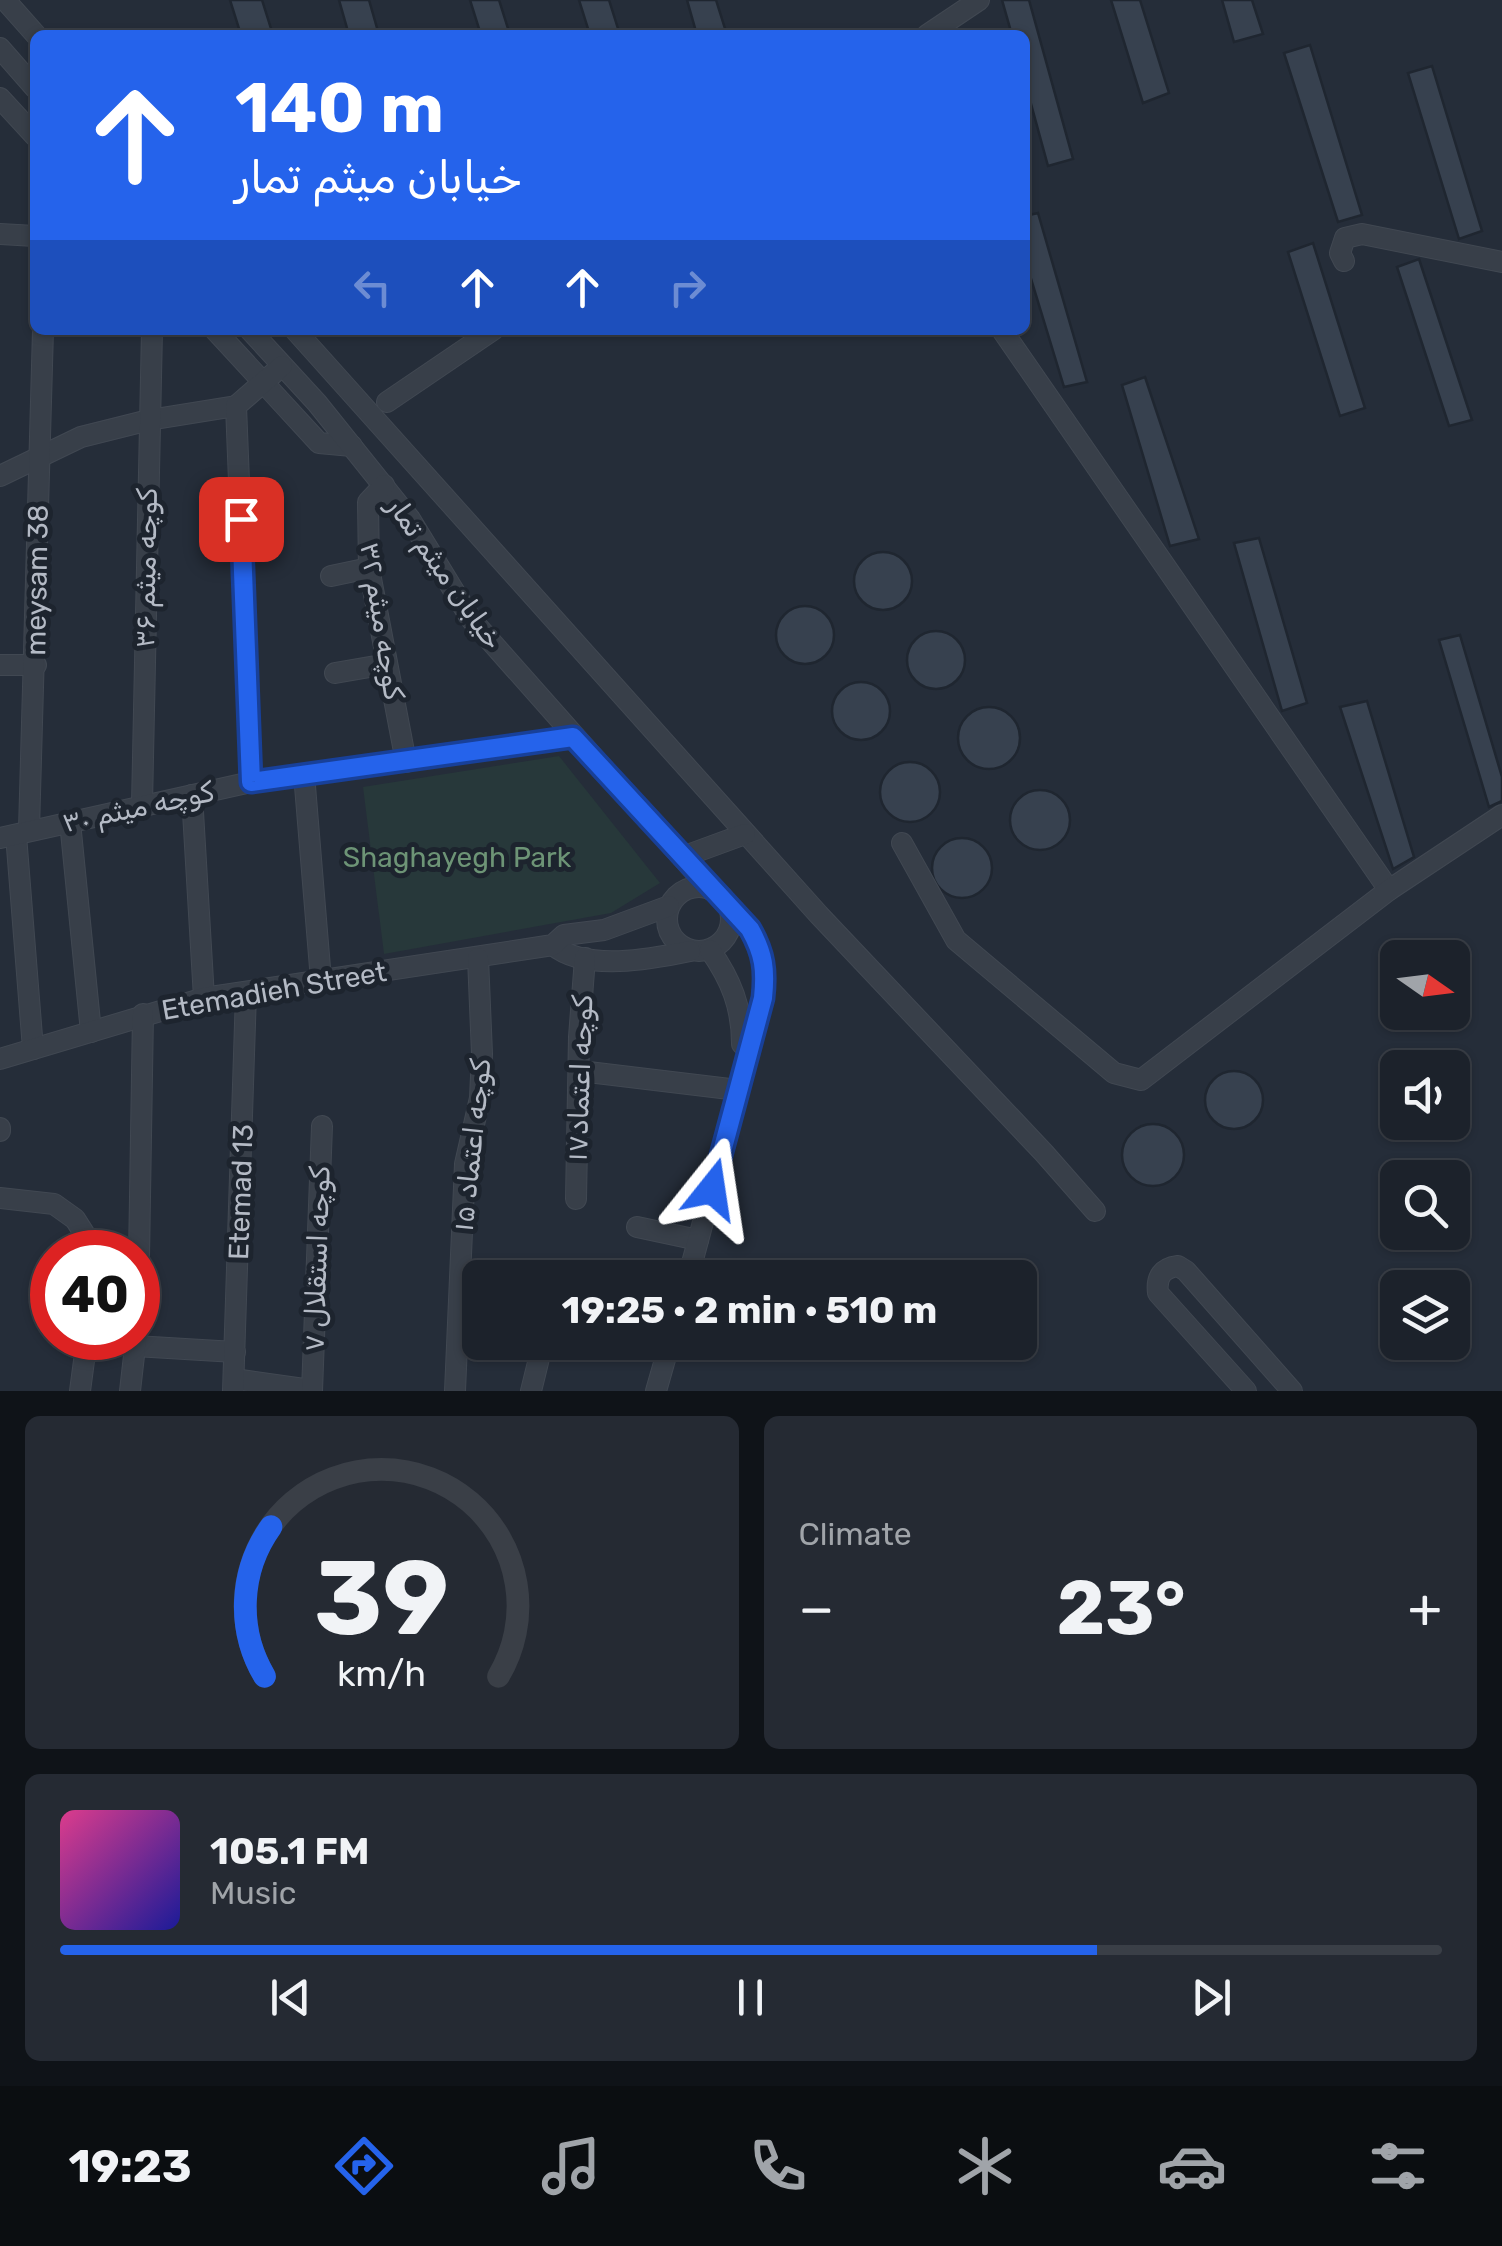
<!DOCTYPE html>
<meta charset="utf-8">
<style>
:root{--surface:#1c222b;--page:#252a33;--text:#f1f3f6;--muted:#a0a4a9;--line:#3a3f47;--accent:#2563eb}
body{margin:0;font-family:Rubik,Vazirmatn,sans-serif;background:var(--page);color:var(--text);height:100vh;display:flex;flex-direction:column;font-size:38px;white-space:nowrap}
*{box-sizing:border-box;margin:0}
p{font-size:32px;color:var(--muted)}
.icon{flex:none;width:55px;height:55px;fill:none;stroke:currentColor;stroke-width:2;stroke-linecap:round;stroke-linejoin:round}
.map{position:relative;height:1391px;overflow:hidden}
.panel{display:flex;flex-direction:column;gap:25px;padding:25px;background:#0f1318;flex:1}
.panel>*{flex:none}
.top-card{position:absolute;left:30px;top:30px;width:1000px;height:305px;border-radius:15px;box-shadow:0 2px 8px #0004,0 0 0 2px var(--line);background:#2563eb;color:#fff;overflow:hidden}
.needle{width:65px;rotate:104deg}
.controls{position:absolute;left:1380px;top:940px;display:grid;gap:20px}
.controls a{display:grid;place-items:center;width:90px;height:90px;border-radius:15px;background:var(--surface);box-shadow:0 2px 8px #0004,0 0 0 2px var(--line);font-size:50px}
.speed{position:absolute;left:30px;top:1230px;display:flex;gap:20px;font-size:50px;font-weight:700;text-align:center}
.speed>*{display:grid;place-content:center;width:130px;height:130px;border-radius:50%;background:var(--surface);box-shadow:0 2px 8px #0004,0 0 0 2px var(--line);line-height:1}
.speed .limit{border:15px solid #d22;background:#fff;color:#111}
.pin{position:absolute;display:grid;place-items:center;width:85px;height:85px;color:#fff;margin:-42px;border-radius:20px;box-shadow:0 5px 15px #0006}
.me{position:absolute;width:110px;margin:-55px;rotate:15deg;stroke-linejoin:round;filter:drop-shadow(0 0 8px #0008)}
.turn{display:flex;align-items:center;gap:35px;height:210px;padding:0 40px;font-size:45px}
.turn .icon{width:130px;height:130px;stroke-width:2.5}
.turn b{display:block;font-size:70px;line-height:85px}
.lanes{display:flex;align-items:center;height:95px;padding:0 40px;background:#0003;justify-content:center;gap:50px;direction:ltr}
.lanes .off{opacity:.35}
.big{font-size:75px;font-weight:700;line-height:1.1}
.panel .card{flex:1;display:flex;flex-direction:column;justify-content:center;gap:15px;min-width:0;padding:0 35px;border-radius:15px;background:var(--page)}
.panel .dial{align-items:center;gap:0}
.dial svg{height:260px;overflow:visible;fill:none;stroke:var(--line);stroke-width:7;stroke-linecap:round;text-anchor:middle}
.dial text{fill:var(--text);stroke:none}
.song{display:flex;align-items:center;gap:30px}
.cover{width:120px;height:120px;border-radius:15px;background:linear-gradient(135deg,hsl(330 70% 55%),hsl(240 70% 35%))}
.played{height:10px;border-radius:5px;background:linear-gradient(90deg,var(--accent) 75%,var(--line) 75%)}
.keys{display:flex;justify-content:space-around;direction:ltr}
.heat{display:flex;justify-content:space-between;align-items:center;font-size:55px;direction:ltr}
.panel .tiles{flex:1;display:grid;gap:25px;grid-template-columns:1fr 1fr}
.card:last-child{grid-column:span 2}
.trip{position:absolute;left:462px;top:1260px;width:575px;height:100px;border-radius:15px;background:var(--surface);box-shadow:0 2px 8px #0004,0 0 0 2px var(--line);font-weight:700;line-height:100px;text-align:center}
.dock{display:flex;height:160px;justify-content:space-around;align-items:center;background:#0b0e11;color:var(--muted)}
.dock .icon{width:70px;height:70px}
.dock .selected{color:var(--accent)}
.dock b{font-size:45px;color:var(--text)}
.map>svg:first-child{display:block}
.green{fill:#27383a}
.building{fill:#37414f;stroke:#1f2630;stroke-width:2.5}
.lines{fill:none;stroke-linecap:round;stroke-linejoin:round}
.minor-casing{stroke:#414852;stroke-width:22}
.minor{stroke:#383f49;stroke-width:20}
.route-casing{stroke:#184099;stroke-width:25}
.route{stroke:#2563eb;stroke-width:18}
.labels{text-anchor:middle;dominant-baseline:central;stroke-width:10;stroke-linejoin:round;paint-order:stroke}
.street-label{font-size:28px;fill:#b4bac5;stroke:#1d242e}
.park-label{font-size:28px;fill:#6d9476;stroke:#1d242e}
</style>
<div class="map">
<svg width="1502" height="1391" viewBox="0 0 1502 1391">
<rect width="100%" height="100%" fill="#252d39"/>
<!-- green -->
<polygon class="green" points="559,756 660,883 611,913 384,954 363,787"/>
<!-- building -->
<g class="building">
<polygon points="230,0 262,0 273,35 241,35"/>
<polygon points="339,0 369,0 379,35 349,35"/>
<polygon points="470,0 499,0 510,35 481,35"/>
<polygon points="579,0 609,0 620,35 590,35"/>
<polygon points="687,0 716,0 727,35 697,35"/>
<polygon points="1002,0 1029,0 1073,159 1048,166 1025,82 1025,35 1012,35"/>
<polygon points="1111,0 1140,0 1169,93 1143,103"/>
<polygon points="1222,0 1252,0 1263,34 1234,42"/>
<polygon points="1310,45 1362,215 1338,222 1284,53"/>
<polygon points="1432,66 1482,231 1459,239 1408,73"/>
<polygon points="1038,213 1087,382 1064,387 1025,259 1025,216"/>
<polygon points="1313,243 1365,408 1340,416 1288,252"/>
<polygon points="1419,259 1472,420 1449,426 1397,267"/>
<polygon points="1145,377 1199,539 1170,546 1122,385"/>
<polygon points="1259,538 1307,703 1282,711 1234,543"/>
<circle cx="883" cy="581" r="29"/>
<circle cx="805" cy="635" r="29"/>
<circle cx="936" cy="660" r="29"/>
<polygon points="1460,635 1502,777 1502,801 1489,807 1439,640"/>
<circle cx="861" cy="711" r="29"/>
<polygon points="1367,701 1414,857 1393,869 1340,707"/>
<circle cx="989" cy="738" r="31"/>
<circle cx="910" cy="792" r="30"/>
<circle cx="1040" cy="820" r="30"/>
<circle cx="962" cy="868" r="30"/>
<circle cx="1234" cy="1100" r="29"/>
<circle cx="1153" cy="1155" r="31"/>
</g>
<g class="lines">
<defs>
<g id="minor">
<polyline points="5,0 36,35"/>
<polyline points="927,35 979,0"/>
<polyline points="0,48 35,88"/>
<polyline points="0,98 35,136"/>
<polyline points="0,234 35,236"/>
<polyline points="1344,261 1340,253 1345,238 1362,234 1502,262"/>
<polyline points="215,330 319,443 352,446"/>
<polyline points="250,330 317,403 410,519 471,619 711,890"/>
<polyline points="295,330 819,915 1044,1153 1095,1211"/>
<polyline points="1002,330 1389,890"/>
<polyline points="387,402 493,330"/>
<polyline points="0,476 81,437 149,420 236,406"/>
<polyline points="384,485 368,502 369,568 406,762"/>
<polyline points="331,576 369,568"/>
<polyline points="0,665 36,665"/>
<polyline points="335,673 387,664"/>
<polyline points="304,774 321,980"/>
<polyline points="251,782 236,406 282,366"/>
<polyline points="192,795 204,998"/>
<polyline points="142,805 152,330"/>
<polyline points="70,822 91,1032"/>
<polyline points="29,830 43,330"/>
<polyline points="16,835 33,1049"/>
<polyline points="0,838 251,782 573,737"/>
<polyline points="902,843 956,940 1114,1073 1141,1080 1389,890 1502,815"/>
<polyline points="685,856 745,834"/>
<circle cx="699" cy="919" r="32"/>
<path d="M553,945C585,972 652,959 690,951"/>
<path d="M710,950C731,980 742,1007 742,1044"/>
<polyline points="0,1059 204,998 553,945 564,935 604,930 669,906"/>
<polyline points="580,1071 738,1090"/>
<polyline points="0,1128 0,1131"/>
<polyline points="0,1198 54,1204 75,1219 96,1252"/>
<polyline points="576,1199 579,1037 585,958"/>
<polyline points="637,1227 698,1240"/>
<path d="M688,1278L763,998C769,948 753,933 722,897"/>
<polyline points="138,1319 143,1014"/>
<polyline points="135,1346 235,1352"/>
<polyline points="234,1379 311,1390"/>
<polyline points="80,1391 87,1338"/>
<polyline points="130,1391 136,1338"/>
<polyline points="233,1391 246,993"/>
<polyline points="312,1391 322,1126"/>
<polyline points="455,1391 465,1164 480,1098 482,1054 478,958"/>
<polyline points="531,1391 543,1342"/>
<polyline points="656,1391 670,1342"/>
<path d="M1246,1391L1158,1293C1156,1277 1162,1268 1178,1266L1186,1271L1292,1391"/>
</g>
</defs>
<!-- minor casing -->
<use href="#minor" class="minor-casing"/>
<!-- minor -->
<use href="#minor" class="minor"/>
</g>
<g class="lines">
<defs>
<path id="route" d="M241,519L251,782L573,737L750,929C764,954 766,970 763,998L712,1189"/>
</defs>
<!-- route casing -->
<use href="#route" class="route-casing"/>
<!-- route -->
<use href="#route" class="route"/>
</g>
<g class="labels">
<!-- street labels -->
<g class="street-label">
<text transform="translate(146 568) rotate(-89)">کوچه میثم ۳۶</text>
<text transform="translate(445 573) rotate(55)">خیابان میثم تمار</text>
<text transform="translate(37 580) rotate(-89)">meysam 38</text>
<text transform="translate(382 621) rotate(81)">کوچه میثم ۳۲</text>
<text transform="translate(138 807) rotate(-12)">کوچه میثم ۳۰</text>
<text transform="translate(274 991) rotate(-10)">Etemadieh Street</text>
<text transform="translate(580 1078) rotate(-88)">کوچه اعتماد۱۷</text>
<text transform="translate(472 1145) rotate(-84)">کوچه اعتماد ۱۵</text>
<text transform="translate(241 1192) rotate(-88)">Etemad 13</text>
<text transform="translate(317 1259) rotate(-88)">کوچه استقلال ۷</text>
</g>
<!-- park labels -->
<g class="park-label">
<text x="457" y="857">Shaghayegh Park</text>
</g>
</g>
</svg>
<div class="controls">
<a><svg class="needle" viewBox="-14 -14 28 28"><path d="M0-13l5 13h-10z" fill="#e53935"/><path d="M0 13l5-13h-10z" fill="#a0a4a9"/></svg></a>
<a><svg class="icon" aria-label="sound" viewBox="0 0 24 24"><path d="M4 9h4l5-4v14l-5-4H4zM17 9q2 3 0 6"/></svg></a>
<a><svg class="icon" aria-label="search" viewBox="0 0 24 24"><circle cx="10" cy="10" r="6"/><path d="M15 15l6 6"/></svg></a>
<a><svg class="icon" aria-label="layers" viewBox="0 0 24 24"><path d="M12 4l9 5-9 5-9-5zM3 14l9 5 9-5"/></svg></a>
</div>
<div class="speed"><div class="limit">40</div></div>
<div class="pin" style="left:241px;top:519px;background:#d93025"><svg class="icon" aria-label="arrive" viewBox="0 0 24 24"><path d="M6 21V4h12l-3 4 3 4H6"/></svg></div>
<svg class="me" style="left:712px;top:1189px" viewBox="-20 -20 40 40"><path d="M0-17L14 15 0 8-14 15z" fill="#2563eb" stroke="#fff" stroke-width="4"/></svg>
<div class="trip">19:25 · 2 min · 510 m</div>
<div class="top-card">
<div class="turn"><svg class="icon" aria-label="ahead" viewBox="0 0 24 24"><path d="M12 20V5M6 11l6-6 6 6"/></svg><div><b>140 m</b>خیابان میثم تمار</div></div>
<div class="lanes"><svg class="icon off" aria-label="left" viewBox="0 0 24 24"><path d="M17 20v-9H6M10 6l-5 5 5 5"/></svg><svg class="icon" aria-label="ahead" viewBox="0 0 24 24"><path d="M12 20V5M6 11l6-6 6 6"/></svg><svg class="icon" aria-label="ahead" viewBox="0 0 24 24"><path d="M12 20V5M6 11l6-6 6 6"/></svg><svg class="icon off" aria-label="right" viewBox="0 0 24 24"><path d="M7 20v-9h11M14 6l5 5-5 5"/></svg></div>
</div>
</div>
<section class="panel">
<div class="tiles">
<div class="card dial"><svg viewBox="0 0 100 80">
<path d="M14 69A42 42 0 1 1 86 69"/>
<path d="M14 69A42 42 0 0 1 16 23" stroke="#2563eb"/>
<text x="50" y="56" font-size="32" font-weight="700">39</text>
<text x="50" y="72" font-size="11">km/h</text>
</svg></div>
<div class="card"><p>Climate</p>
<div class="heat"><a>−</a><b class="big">23°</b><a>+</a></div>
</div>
<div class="card">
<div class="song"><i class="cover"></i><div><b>105.1 FM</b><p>Music</p></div></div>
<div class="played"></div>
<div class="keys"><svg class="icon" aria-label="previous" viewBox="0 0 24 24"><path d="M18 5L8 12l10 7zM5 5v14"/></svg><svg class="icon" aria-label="pause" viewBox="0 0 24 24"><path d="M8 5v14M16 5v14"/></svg><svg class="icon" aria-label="next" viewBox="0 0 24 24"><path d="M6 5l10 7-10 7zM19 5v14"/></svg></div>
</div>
</div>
</section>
<nav class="dock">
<b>19:23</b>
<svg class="icon selected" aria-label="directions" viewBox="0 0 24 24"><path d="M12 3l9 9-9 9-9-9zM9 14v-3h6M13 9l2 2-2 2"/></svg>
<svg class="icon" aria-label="music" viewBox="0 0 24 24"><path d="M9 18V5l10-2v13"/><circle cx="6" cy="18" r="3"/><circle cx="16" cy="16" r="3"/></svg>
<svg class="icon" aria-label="phone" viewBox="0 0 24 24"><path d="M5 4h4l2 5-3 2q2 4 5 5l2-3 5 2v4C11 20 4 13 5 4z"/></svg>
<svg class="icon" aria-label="climate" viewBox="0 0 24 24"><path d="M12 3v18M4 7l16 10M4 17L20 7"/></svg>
<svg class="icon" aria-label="car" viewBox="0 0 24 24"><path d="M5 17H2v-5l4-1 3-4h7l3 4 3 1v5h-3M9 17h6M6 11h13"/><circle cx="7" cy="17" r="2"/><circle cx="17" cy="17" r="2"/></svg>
<svg class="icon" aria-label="filters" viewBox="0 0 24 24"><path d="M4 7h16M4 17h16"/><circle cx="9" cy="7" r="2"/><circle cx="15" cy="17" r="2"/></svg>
</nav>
